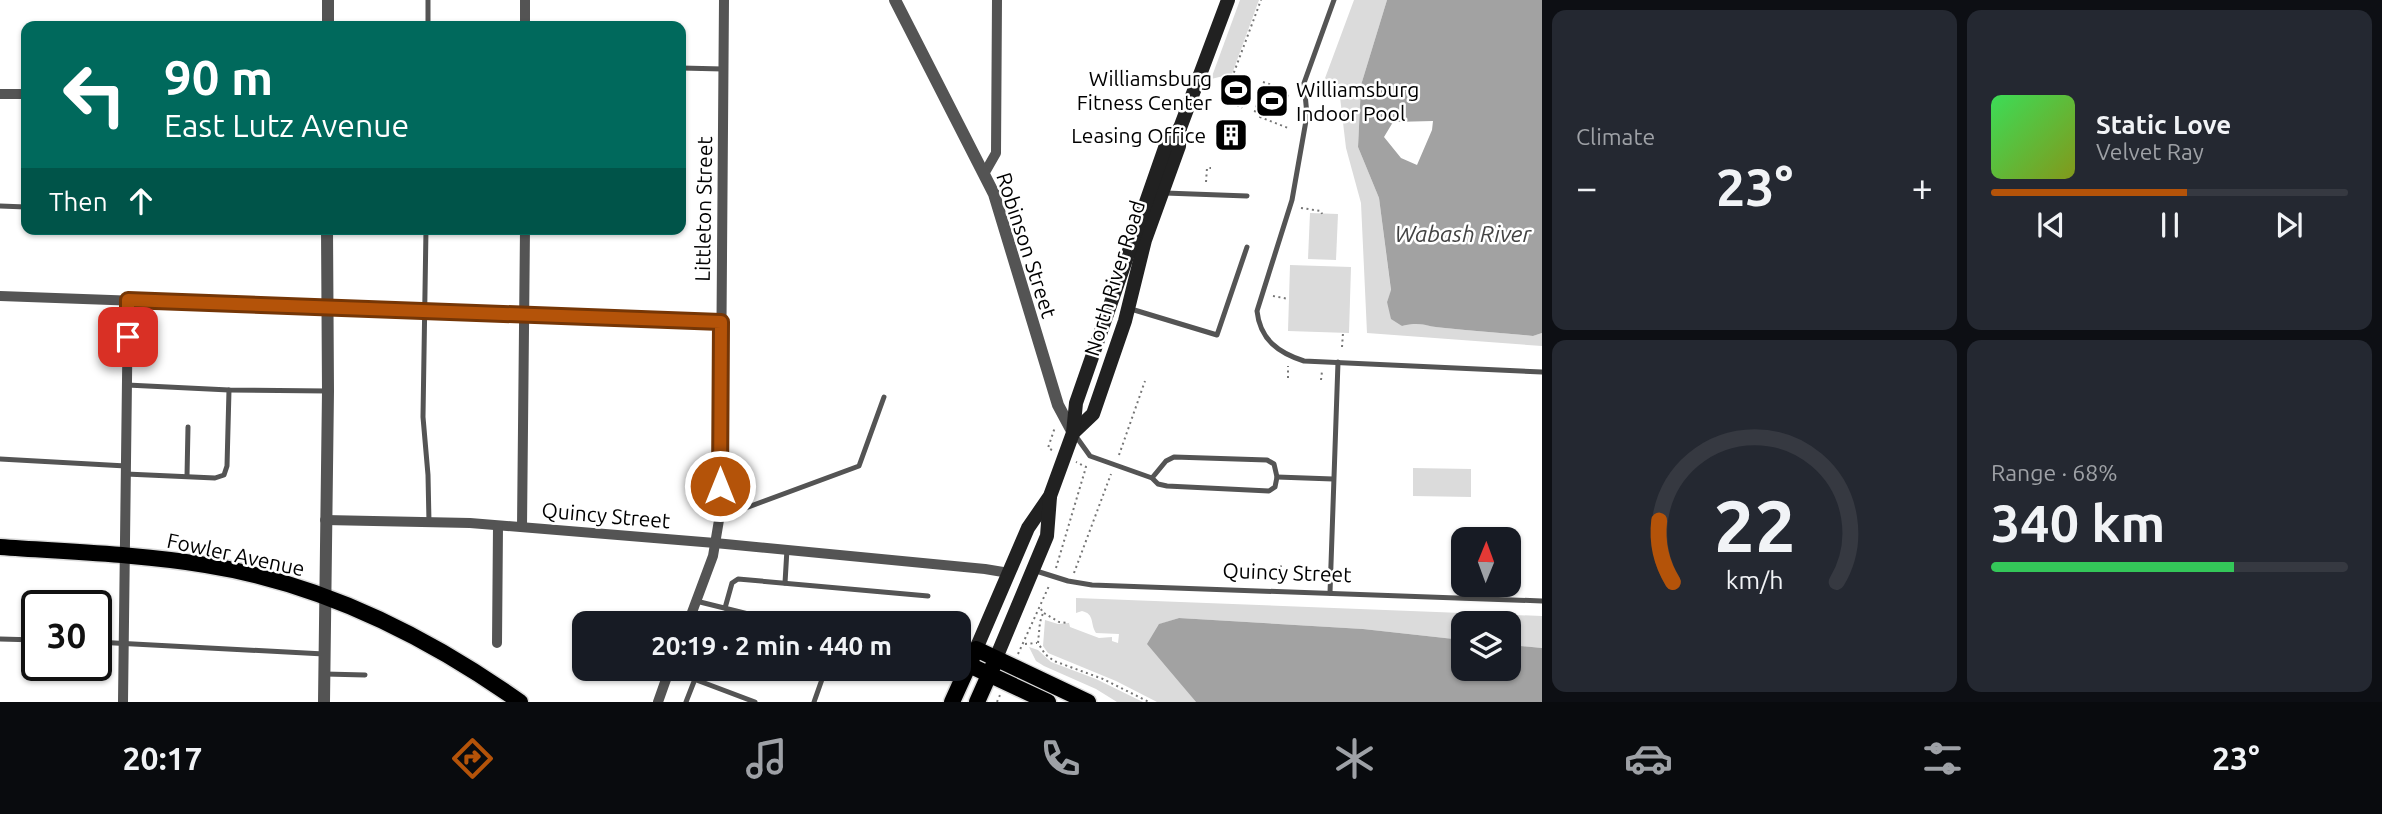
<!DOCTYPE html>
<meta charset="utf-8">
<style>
:root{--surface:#171b24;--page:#242831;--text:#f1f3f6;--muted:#9ea1a6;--line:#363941;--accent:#b45309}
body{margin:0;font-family:Ubuntu,sans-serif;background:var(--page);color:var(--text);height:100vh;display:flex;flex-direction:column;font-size:26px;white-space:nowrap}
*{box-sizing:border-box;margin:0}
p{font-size:23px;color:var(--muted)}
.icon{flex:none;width:38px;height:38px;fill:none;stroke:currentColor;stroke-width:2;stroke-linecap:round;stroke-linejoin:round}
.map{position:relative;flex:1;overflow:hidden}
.panel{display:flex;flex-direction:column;gap:10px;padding:10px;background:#0d0f14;width:840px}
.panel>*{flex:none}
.banner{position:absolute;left:21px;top:21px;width:665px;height:214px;border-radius:14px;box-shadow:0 2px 5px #0004;background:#00695c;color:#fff;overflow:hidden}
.needle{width:46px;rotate:1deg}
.fabs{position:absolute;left:1451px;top:527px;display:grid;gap:14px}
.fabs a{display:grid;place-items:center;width:70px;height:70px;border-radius:14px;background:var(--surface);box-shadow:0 2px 5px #0004;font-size:35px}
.speed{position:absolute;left:21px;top:590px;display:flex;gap:14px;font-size:35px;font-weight:700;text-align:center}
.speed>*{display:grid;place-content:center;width:91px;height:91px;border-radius:50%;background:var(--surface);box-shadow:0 2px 5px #0004;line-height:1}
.speed .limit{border:4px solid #111;border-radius:10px;background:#fff;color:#111}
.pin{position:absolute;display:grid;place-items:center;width:60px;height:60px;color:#fff;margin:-30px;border-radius:14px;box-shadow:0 4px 10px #0006}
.me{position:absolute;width:77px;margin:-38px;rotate:0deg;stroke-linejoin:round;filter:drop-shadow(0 0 5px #0008)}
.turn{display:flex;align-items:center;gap:24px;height:147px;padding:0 28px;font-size:32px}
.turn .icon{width:91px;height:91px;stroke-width:2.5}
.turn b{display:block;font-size:49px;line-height:60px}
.then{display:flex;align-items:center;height:66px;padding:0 28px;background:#0003;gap:14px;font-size:26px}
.big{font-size:52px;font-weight:700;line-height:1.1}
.panel .widget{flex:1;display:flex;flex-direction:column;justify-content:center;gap:10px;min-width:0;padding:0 24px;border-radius:14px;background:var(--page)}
.panel .dial{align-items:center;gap:0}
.dial svg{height:182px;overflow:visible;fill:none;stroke:var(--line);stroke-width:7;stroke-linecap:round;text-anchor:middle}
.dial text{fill:var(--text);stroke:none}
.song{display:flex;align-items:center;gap:21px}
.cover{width:84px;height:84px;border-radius:10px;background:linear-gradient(135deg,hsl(130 70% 55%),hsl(70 70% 35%))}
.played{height:7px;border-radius:4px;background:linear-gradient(90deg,var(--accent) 55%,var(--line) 55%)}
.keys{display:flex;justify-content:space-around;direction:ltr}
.heat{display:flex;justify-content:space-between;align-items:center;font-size:38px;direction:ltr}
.charge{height:10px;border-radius:5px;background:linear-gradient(90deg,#34c759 68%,var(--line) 0)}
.panel .tiles{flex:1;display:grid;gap:10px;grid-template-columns:repeat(2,1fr)}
.trip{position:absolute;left:572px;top:611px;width:399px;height:70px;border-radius:14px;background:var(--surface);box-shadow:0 2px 5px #0004;font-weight:700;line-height:70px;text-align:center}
.menu{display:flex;height:112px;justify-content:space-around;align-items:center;background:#090b0e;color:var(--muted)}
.menu .icon{width:49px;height:49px}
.menu .active{color:var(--accent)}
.menu b{font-size:32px;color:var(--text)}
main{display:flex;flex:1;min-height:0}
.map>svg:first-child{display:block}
.green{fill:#dbdbdb}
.water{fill:#a2a2a2;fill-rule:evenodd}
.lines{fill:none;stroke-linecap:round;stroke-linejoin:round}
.primary-casing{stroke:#dbdbdb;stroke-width:19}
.path{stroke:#767676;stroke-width:2;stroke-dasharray:2 3.5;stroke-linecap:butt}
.service{stroke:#545454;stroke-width:5}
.minor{stroke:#545454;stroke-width:10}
.tertiary{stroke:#545454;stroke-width:12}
.secondary{stroke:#212121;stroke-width:14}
.primary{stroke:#000;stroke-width:16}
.route-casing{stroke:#753606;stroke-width:18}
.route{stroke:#b45309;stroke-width:12}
.labels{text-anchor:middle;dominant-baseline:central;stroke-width:5;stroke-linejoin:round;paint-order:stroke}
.poi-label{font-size:21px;fill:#000;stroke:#fff;text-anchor:end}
.street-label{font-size:21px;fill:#000;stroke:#fff}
.water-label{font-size:23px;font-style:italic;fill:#434343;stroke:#fff}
</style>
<main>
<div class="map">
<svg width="1542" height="702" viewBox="0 0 1542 702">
<rect width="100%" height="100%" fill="#fff"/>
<!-- green -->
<g class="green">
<polygon points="1240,0 1259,0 1232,74 1211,79"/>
<path d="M1354,0H1387L1361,85L1358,147L1379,198L1391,291L1387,302L1402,326C1423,321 1426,327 1445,328C1474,331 1504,333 1533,336L1542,333V346L1367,333L1361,203L1346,148L1340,97L1321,89Z"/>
<polygon points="1310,213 1338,214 1336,260 1308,259"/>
<polygon points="1290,265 1351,267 1349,333 1288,331"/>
<polygon points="1413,468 1471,469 1471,497 1413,496"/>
<path d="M1076,598L1542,616V648L1509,645L1508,623H1463V640L1363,629L1179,618L1160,624L1175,676L1196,702H1157L1116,681L1048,653L1043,646L1045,620L1058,624L1069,623L1070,627L1099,638L1112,637V641L1118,643L1119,634L1096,633C1090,624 1095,614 1082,611L1076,613Z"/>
<polygon points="1029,647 1038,650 1051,662 1096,679 1143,702 1117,702 1096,689 1044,666 1036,661"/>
</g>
<!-- water -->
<g class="water">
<path d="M1387,0H1542V333L1533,336C1504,333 1474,331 1445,328C1425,327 1423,321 1402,326L1391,319L1387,302L1391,290L1379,198L1358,147L1361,85ZM1433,121L1432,130L1417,165L1401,158L1384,137L1393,122Z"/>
<polygon points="1263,85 1289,95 1281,116 1255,107"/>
<polygon points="1179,618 1363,629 1463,640 1463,668 1508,668 1509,645 1542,648 1542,702 1196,702 1147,644 1159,624"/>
</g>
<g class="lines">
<defs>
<g id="primary">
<path d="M0,547C69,552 138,554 206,565C320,583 427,636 520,702"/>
<polyline points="969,665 1048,702"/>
<polyline points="952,702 976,649 1088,702"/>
<polyline points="977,702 993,666"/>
</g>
</defs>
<!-- primary casing -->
<use href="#primary" class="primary-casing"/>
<!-- path -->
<g class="path">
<polyline points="1263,82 1283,89"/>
<polyline points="1230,83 1261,0"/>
<polyline points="1237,105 1242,108"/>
<polyline points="1254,111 1261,113 1260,117 1288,128"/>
<polyline points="1206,182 1207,168 1211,168"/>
<polyline points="1301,208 1321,211 1322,214"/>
<polyline points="1273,296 1289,299"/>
<polyline points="1342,347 1343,333"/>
<polyline points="1288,378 1288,366"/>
<polyline points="1321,380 1322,371"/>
<polyline points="1052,450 1048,448 1055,427"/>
<polyline points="1119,455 1145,381"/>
<polyline points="1056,568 1086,467 1076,462"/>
<polyline points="1074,573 1111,474"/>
<polyline points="1281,573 1281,563"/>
<polyline points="1041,609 1043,613 1040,622 1038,643 1045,654 1054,661 1103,679 1149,702"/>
<polyline points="1044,613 1059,622 1069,623"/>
<polyline points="1025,644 1037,643"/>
<polyline points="1018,654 1049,586"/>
<polyline points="997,702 1000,695"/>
</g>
<!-- service -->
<g class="service">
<path d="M1334,0L1304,83L1307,115L1292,200L1257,311C1260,340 1279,353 1304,361L1542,372"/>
<polyline points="428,26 428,0"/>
<polyline points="681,68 723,69"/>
<polyline points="1165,193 1247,196"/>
<polyline points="0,206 26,207"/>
<polyline points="426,229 423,417 428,475 429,522"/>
<polyline points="1131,309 1217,335 1247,247"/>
<polyline points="127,385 229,390 327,391"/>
<polyline points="1075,435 1090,456 1152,478 1158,484 1167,486 1269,491 1275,487 1277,477 1274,464 1267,460 1174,457 1166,461 1152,478"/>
<polyline points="0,459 126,466"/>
<polyline points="126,474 215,478 224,475 227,466 229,390"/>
<polyline points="187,476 188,427"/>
<polyline points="1277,477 1333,479"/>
<polyline points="720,514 732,513 859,466 884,397"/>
<polyline points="1033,570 1068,581 1092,585 1542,601"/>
<polyline points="785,583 787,549"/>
<polyline points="1330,593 1338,362"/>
<polyline points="696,601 785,623"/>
<polyline points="725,608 732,583 738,579 928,596"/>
<polyline points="0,639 37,640"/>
<polyline points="96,642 324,654"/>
<polyline points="670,670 755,702"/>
<polyline points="325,674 365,675"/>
<polyline points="686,702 695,679"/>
<polyline points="814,702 826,668"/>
</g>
<!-- minor -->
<g class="minor">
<polyline points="525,26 525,0"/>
<polyline points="0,94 26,94"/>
<polyline points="984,174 996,153 997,0"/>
<polyline points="0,296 721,322"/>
<polyline points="325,520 470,523 715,543 985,569 1009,573"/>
<polyline points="522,527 525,229"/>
<polyline points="688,623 713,556 720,514 724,0"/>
<polyline points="497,643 498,526"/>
<polyline points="123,702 128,300"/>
<polyline points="658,702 670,668"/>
</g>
<!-- tertiary -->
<g class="tertiary">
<polyline points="895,0 994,194 1058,405 1073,433"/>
<polyline points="328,26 328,0"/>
<polyline points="324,702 328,391 327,229"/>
</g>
<!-- secondary -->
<g class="secondary">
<polyline points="1073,433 1093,414 1125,321 1145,240 1179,146 1180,128 1228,0"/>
<polyline points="976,649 1028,528 1050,496 1073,433 1076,403 1167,142 1180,128"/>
<polyline points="996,658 1047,536 1050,497"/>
</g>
<!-- primary -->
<use href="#primary" class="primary"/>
</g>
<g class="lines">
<defs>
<polyline id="route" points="128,337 128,300 721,322 720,486"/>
</defs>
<!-- route casing -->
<use href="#route" class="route-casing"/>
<!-- route -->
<use href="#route" class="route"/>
</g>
<!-- icons -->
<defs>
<symbol id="stadium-square" viewBox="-11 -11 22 22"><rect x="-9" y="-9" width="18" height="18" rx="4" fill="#000" stroke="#fff"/><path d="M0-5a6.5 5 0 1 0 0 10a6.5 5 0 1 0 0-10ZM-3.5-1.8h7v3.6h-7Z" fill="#fff"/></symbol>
<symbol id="building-square" viewBox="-11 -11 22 22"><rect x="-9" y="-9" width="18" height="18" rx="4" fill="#000" stroke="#fff"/><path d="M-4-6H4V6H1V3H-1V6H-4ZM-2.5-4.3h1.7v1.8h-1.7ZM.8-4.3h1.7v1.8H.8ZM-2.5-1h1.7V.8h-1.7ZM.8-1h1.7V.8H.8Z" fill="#fff"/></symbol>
</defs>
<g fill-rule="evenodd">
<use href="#stadium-square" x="1217" y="71" width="38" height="38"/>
<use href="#stadium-square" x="1253" y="82" width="38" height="38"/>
<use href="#building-square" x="1212" y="116" width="38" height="38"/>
</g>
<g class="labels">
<!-- poi labels -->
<g class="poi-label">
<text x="1212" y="78">Williamsburg<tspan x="1212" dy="24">Fitness Center</tspan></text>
<text x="1296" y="89" text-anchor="start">Williamsburg<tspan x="1296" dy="24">Indoor Pool</tspan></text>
<text x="1206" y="135">Leasing Office</text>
</g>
<!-- street labels -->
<g class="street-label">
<text transform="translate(703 209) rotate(-89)">Littleton Street</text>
<text transform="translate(1027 245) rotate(72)">Robinson Street</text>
<text transform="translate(1114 278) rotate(-73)">North River Road</text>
<text transform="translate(606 515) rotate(5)">Quincy Street</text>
<text transform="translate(236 554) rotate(12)">Fowler Avenue</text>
<text transform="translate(1287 572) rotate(2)">Quincy Street</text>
</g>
<!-- water labels -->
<g class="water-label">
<text x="1463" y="233">Wabash River</text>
</g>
</g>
</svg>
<div class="fabs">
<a><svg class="needle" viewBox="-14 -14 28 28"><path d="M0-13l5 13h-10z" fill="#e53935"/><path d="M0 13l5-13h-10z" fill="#9ea1a6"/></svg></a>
<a><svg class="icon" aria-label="layers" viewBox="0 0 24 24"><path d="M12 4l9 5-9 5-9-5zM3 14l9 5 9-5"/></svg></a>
</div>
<div class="speed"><div class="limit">30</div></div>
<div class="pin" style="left:128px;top:337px;background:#d93025"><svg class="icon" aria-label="arrive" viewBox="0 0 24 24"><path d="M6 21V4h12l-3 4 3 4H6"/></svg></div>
<svg class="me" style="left:720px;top:486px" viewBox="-20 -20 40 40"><circle r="17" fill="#b45309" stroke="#fff" stroke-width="3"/><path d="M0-11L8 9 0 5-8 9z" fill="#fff"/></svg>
<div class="trip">20:19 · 2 min · 440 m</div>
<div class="banner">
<div class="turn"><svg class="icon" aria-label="left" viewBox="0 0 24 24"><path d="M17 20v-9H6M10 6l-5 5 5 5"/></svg><div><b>90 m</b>East Lutz Avenue</div></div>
<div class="then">Then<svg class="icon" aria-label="ahead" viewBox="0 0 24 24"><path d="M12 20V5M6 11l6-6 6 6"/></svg></div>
</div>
</div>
<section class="panel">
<div class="tiles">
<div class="widget"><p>Climate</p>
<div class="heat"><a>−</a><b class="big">23°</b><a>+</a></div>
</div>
<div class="widget">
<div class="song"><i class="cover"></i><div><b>Static Love</b><p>Velvet Ray</p></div></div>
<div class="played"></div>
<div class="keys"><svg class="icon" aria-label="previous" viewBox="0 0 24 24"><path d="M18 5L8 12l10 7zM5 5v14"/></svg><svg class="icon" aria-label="pause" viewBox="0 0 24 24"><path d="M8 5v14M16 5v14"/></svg><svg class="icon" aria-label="next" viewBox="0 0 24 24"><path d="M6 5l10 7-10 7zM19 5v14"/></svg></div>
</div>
<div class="widget dial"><svg viewBox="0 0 100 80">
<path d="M14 69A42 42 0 1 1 86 69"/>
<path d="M14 69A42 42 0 0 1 8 42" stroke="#b45309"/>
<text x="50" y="56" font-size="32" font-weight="700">22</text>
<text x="50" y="72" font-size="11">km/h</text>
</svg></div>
<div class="widget"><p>Range · 68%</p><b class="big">340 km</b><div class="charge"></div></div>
</div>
</section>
</main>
<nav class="menu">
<b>20:17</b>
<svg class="icon active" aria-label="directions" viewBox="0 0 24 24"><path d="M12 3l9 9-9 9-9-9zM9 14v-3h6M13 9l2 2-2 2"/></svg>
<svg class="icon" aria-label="music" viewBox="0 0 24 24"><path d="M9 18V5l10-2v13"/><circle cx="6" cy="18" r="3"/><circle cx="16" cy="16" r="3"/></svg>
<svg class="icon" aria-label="phone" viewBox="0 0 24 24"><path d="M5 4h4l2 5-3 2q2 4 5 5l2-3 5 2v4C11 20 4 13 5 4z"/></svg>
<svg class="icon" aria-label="climate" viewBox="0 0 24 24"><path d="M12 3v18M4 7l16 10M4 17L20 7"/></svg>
<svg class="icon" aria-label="car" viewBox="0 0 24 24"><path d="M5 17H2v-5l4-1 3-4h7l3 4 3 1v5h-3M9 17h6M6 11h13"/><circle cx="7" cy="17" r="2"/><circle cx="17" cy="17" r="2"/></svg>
<svg class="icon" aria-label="filters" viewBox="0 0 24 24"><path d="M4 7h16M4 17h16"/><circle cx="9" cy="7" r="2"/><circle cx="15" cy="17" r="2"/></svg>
<b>23°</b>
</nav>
